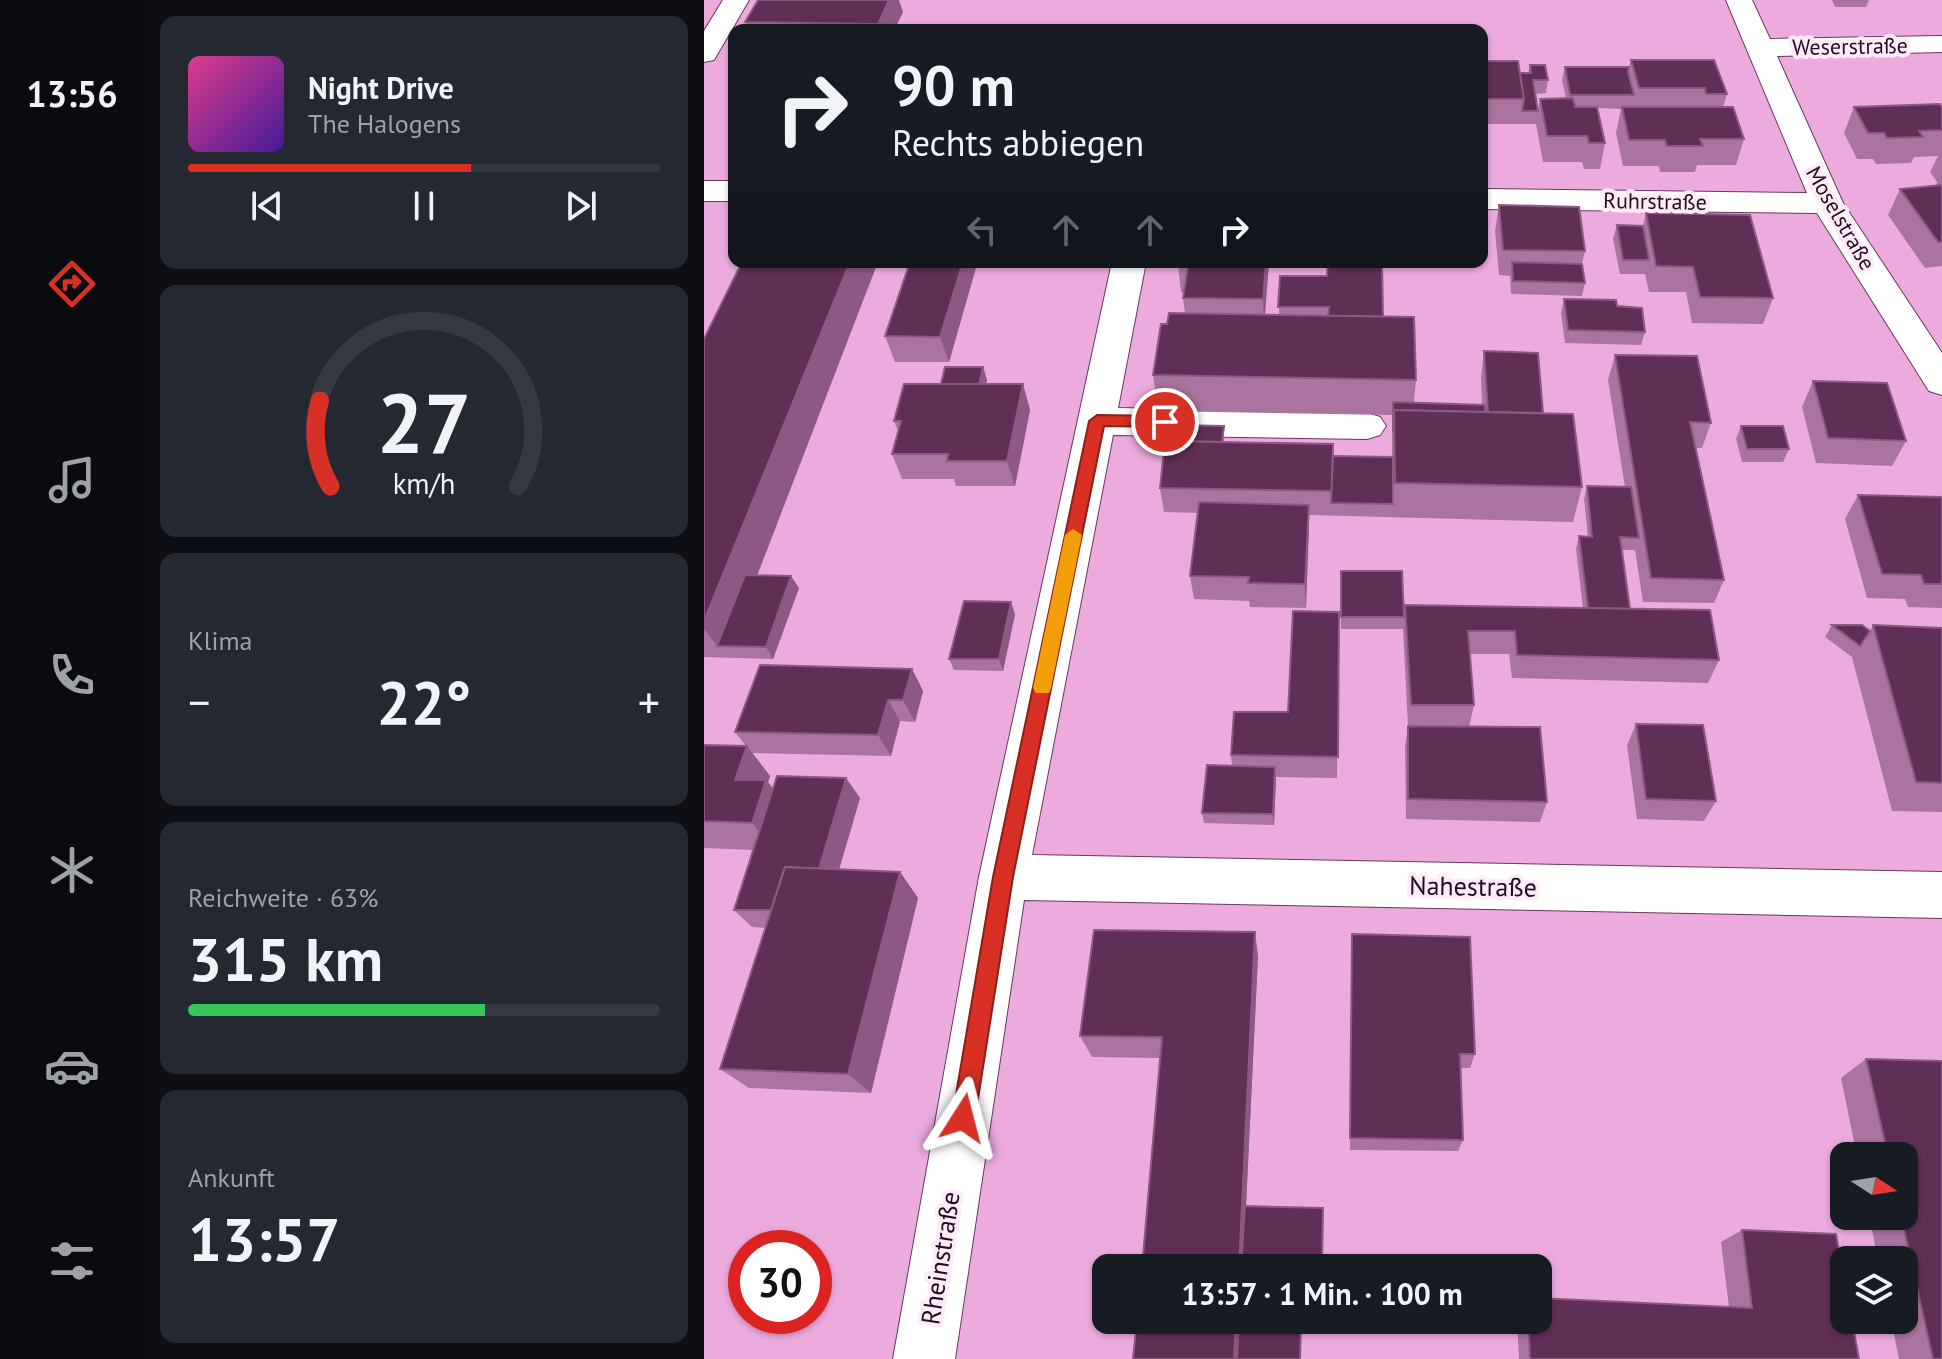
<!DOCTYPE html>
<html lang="de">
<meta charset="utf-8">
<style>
:root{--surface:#171b24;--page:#242831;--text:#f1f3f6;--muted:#9ea1a6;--line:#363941;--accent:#d93025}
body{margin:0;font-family:"PT Sans",sans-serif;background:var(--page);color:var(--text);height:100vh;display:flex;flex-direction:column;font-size:30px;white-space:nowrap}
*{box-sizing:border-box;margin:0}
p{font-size:26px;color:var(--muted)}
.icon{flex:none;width:44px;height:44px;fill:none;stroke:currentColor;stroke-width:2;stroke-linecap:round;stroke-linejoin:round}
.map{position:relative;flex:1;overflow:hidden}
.details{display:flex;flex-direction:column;gap:16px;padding:16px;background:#0d0f14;width:560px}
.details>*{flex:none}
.hud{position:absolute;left:24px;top:24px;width:760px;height:244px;border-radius:16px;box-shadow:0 2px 6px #0004;background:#171b24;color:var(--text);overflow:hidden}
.needle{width:52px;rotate:102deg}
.buttons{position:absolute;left:1126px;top:1142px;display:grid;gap:16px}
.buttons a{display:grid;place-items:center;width:88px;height:88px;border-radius:16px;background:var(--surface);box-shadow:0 2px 6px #0004;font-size:40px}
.speed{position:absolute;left:24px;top:1230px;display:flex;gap:16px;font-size:40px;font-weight:700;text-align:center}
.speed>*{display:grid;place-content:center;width:104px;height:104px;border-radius:50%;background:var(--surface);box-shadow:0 2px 6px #0004;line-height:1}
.speed .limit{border:12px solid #d22;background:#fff;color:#111}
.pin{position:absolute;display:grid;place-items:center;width:68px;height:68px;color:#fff;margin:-34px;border:4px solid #fff;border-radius:50%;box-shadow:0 2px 8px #0007}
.me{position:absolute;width:88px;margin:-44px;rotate:9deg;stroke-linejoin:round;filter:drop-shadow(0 0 6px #0008)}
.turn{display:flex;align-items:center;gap:28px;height:168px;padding:0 32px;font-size:36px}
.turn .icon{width:104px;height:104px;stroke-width:2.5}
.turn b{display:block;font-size:56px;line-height:68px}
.lanes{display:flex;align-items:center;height:76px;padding:0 32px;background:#0003;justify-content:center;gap:40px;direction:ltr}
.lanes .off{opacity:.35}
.big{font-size:60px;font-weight:600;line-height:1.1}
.details .card{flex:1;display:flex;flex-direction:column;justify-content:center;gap:12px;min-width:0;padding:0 28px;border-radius:16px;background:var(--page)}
.details .dial{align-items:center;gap:0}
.dial svg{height:208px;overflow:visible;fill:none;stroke:var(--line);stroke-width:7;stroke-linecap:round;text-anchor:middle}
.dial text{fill:var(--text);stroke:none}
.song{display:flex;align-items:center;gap:24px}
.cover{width:96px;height:96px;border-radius:12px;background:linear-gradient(135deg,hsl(330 70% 55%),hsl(260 70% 35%))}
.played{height:8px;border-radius:4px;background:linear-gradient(90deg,var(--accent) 60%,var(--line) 60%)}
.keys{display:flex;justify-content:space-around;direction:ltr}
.heat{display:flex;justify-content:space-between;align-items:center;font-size:44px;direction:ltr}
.charge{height:12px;border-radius:6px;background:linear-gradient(90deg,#34c759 63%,var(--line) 0)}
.trip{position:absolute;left:388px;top:1254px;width:460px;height:80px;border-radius:16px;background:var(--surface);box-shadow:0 2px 6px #0004;font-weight:600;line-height:80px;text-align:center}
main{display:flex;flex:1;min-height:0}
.menu{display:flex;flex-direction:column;width:144px;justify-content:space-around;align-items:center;background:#090b0e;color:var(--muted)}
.menu .icon{width:56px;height:56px}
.menu .on{color:var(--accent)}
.menu b{font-size:36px;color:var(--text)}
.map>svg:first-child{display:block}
.built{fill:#edabdd;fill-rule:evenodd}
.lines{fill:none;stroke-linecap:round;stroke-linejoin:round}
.minor-casing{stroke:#69375f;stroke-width:2}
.minor{fill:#fff;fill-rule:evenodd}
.wall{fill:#ab749e}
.shaded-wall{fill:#8d5982}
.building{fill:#602f56;stroke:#8d5982;stroke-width:2}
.route{fill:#d93025;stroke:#8d1f18;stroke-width:2}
.slow{fill:#f59e0b}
.labels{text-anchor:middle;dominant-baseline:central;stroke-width:8;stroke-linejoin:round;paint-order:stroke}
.far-street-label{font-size:22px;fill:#230e1f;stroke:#feebf8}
.street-label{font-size:26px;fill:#230e1f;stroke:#feebf8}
</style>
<main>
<nav class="menu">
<b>13:56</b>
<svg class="icon on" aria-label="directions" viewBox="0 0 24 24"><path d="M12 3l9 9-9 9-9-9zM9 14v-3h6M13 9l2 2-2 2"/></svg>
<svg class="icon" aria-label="music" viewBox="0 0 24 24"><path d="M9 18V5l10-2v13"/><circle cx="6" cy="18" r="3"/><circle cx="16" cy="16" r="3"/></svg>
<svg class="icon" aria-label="phone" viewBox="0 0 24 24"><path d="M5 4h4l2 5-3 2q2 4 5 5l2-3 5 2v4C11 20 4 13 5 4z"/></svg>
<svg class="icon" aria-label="climate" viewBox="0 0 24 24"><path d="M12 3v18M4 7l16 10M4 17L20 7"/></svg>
<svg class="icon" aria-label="car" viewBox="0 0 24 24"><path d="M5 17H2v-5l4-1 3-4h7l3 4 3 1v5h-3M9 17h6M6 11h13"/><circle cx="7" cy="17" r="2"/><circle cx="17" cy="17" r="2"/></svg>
<svg class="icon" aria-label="filters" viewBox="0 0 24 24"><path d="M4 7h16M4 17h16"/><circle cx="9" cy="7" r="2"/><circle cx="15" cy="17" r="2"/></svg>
</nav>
<section class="details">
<div class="card">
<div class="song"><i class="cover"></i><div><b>Night Drive</b><p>The Halogens</p></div></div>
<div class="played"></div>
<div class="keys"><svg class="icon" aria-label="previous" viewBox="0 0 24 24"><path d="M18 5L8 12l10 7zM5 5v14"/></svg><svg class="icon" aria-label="pause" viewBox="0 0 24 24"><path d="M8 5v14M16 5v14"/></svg><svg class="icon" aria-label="next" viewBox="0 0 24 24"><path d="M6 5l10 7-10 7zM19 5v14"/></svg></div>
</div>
<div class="card dial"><svg viewBox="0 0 100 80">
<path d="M14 69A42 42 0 1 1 86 69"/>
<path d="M14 69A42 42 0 0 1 10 36" stroke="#d93025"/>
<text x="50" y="56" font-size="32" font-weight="700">27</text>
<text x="50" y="72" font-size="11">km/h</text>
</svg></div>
<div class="card"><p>Klima</p>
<div class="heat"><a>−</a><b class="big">22°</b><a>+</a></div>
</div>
<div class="card"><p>Reichweite · 63%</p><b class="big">315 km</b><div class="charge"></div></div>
<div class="card"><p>Ankunft</p><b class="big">13:57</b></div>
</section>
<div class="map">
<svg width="1238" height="1359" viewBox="0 0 1238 1359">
<rect width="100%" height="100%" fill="#f6bae7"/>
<!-- built -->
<path class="built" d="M0,0H1238V1359H0ZM30,30H778V262H30ZM1140,1156H1200V1216H1140ZM42,1248H110V1316H42ZM1140,1260H1200V1320H1140ZM402,1268H834V1320H402Z"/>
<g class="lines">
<defs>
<g id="minor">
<polygon points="19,0 45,0 10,60 0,62 0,31"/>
<polygon points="1022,0 1048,0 1066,39 1238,36 1238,52 1073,56 1139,203 1238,353 1238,395 1225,391 1113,213 778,209 778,189 1103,193"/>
<rect x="0" y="181" width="30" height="20"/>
<polygon points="408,262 442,262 414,408 663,413 676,417 682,426 676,435 663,439 409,435 328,855 1238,872 1238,918 320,900 251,1359 189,1359 275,877"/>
</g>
</defs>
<!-- minor casing -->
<use href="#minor" class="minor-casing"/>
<!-- minor -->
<use href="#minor" class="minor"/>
</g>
<!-- wall -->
<g class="wall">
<polygon points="1128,0 1165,0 1162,7 1131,7"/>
<polygon points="199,12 190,30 44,30 41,22"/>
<polygon points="927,60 1023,94 1019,107 1040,139 1032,165 993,165 991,172 956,172 955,166 919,166 912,133 917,109 894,108 901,143 896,169 880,169 878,162 839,162 832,124 778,124 778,61 816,73 824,73 826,65 844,80 842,93 831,94 834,111 836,99 862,98 858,80 861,67 925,67"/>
<polygon points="1150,107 1238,107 1238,266 1221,268 1184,215 1196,189 1232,185 1233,182 1226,172 1234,156 1210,157 1207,163 1172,164 1169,159 1153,159 1140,133"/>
<polygon points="795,205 881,251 878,264 881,283 878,296 807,294 806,276 795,275 791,231"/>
<polygon points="942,213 1069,298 1059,324 988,323 982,292 945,292 941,274 916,274 909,239 913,225 939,226"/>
<polygon points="206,262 273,262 273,264 245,362 191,362 181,336"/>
<polygon points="565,262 561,315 575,315 576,276 679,317 712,380 710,402 778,405 777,377 780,351 839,413 878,487 869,522 605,515 602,608 546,607 545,601 490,599 486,576 494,513 460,512 456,488 465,441 520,426 520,442 629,456 688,457 688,415 454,411 449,375 463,324 481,313 479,298 480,292 477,292 474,266"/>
<polygon points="860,299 913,306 941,332 937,345 861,343 857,313"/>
<polygon points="0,339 53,575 95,588 69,659 0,657"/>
<polygon points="911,355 1007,423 998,448 992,448 1020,580 1010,603 939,602 931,550 918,550 926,609 1015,660 1004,683 808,678 805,654 766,654 770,705 765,727 843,802 836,822 702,819 701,747 704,726 699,629 637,629 637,571 700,617 701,605 879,608 872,549 875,536 884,537 880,499 883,486 921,487 904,380"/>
<polygon points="279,367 283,380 282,384 319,384 326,410 311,486 252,486 250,479 198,479 188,454 194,431 190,421 237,384"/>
<polygon points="1109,381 1202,441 1188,466 1112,463 1098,407"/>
<polygon points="1037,426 1085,449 1079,462 1038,462 1032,439"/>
<polygon points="1154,495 1238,497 1238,608 1204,607 1201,599 1163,598 1141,519"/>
<polygon points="635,612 633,778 572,777 570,825 500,823 498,813 528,766 527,755 584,712"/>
<polygon points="311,614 299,671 250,670 245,659"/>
<polygon points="1128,625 1166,631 1169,625 1238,628 1238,812 1188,811 1148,657 1121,637"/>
<polygon points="208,669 219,691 211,722 196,721 187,756 48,753 66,776 64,782 69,789 142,778 156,798 135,869 196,872 214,898 167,1093 45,1088 16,1069 62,928 48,927 30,910 49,850 0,848 0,745 42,746 31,732"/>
<polygon points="932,724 1012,801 1000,821 933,819 923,745"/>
<polygon points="648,934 771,1054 766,1068 756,1068 759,1140 754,1151 646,1150"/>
<polygon points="554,956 542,1206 457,1058 388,1057 376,1036"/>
<polygon points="1162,1059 1238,1061 1238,1359 1195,1359 1187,1320 1200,1320 1200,1260 1174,1260 1165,1216 1200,1216 1200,1156 1153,1156 1137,1078"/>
<polygon points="1038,1230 1155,1359 815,1359 813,1320 834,1320 1025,1307 1017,1242"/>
<polygon points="617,1320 617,1330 597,1330 597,1359 429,1359"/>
</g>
<!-- shaded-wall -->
<g class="shaded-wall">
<polygon points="185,0 195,0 199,12 190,30 175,30 174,24"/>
<polygon points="146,262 174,262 26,646 13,646 0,629 0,621"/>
<polygon points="259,262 273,262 273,264 245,362 236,337"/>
<polygon points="562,262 565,262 560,325 559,299"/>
<polygon points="279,367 283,380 276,409 272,396"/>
<polygon points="319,384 326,410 311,486 303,461"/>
<polygon points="605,505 605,529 602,608 601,584"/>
<polygon points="87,576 95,588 69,659 62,647"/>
<polygon points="307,602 311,614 299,671 295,659"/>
<polygon points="208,669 219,691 211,722 199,700"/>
<polygon points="184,700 196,721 187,756 174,735"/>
<polygon points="43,746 66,776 64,782 85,809 72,850 48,823 31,780"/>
<polygon points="571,767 572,778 570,825 569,814"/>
<polygon points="142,778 156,798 128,894 113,876"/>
<polygon points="196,872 214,898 167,1093 144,1074"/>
<polygon points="551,932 554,956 539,1268 535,1268"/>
<polygon points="532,1320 537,1320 535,1359 530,1359"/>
</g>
<!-- building -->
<g class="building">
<polygon points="54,0 185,0 174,24 41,22"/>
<polygon points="927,60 1010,60 1023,94 1002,94 1001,88 935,88"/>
<polygon points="778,61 814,61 820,99 778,99"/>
<polygon points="826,65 841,65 844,80 829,80 834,111 818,111 820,99 816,73 827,73"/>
<polygon points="861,67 925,67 924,72 930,95 866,95"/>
<polygon points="869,98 871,107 893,107 901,143 885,143 883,136 843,136 836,99"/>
<polygon points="1236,104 1238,107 1238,130 1215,131 1219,137 1183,138 1180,133 1164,133 1150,107"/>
<polygon points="918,107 1029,107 1040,139 996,139 999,146 963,146 961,140 925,140"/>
<polygon points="1238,185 1238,242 1234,242 1196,189"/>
<polygon points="795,205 875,207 881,251 799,250"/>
<polygon points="942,213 1046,215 1069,298 996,297 989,267 952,266"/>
<polygon points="913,225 939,226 945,260 919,260"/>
<polygon points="38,262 146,262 0,621 0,339"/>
<polygon points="206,262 259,262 236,337 181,336"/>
<polygon points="475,262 562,262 559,299 479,298 484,266 474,266"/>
<polygon points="624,262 678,262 679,317 624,316 625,307 574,307 576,276 623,276"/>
<polygon points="808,262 878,264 881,283 809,281"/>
<polygon points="860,299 912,300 913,306 938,308 941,332 864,330"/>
<polygon points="465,313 710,317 712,380 449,375 457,324 463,324"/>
<polygon points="780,351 834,353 839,413 784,412"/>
<polygon points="911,355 993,356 1007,423 986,422 1020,580 947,578"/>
<polygon points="241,367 279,367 275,384 237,384"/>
<polygon points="1109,381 1183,383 1202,441 1124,438"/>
<polygon points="200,384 319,384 303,461 243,461 244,454 188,454 197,421 190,421"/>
<polygon points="689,402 781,405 781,412 690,410 689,432"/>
<polygon points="690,410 869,414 878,487 691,483"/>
<polygon points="467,425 520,426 518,442 465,441"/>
<polygon points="1037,426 1079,426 1085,449 1043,449"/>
<polygon points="461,441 629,444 628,491 456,488"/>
<polygon points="629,456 689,457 689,504 627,503"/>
<polygon points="883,486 927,487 935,538 916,537 926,609 884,608 875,536 888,537"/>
<polygon points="1154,495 1238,497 1238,584 1220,584 1217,575 1178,574"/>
<polygon points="495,502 605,505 601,584 544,583 545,577 486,576"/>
<polygon points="637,571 698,571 700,617 637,617"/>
<polygon points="41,575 87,576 62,647 13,646"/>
<polygon points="260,601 307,602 295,659 245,659"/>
<polygon points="701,605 1006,610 1015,660 813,655 811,631 764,631 770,705 707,705"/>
<polygon points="589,611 635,612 634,757 527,755 530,712 584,712"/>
<polygon points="1128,625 1158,625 1166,631 1156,646"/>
<polygon points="1169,625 1238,628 1238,783 1212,782"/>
<polygon points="56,665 208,669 199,700 184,700 174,735 31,732"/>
<polygon points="932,724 999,725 1012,801 942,799"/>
<polygon points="704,726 836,727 843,802 704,799"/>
<polygon points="0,745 43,746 31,780 62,780 48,823 0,821"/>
<polygon points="503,765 571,767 569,814 498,813"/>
<polygon points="73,776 142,778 115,869 81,867 67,910 30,910"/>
<polygon points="81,867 196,872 144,1074 16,1069"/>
<polygon points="390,930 551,932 535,1268 438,1268 458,1037 376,1036"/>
<polygon points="648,934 766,937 771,1054 756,1054 759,1140 646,1138"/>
<polygon points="1162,1059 1238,1061 1238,1359 1229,1359 1197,1216 1200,1216 1200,1156 1184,1156"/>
<polygon points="541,1206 619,1208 618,1268 537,1268"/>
<polygon points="1038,1230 1132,1234 1140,1278 1140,1320 1148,1320 1155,1359 826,1359 824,1320 834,1320 834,1298 1048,1308"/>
<polygon points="433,1320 532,1320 530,1359 429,1359"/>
<polygon points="535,1320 617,1320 617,1325 597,1324 596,1359 533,1359"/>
</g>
<!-- route -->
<polygon class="route" points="393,415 461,416 468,422 461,427 400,426 309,877 271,1118 267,1126 259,1130 251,1126 248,1118 289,877 385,421"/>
<!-- slow -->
<polygon class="slow" points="369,529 378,535 347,688 345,693 332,693 329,688 361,535"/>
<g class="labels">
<!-- far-street labels -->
<g class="far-street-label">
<text transform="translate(1146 46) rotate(-1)">Weserstraße</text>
<text transform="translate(951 201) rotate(1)">Ruhrstraße</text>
<text transform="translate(1137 218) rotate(60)">Moselstraße</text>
</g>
<!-- street labels -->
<g class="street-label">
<text transform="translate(769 886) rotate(1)">Nahestraße</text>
<text transform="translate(236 1258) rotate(-81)">Rheinstraße</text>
</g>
</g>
</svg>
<div class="buttons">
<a><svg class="needle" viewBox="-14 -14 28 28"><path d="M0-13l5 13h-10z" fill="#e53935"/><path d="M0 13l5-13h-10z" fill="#9ea1a6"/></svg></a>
<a><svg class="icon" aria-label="layers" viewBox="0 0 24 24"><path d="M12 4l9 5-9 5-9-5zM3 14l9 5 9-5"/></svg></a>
</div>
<div class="speed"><div class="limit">30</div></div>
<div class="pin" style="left:461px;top:422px;background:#d93025"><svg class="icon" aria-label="arrive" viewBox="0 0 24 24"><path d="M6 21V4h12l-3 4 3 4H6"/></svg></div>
<svg class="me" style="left:259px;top:1118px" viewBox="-20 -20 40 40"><path d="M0-17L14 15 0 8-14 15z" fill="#d93025" stroke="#fff" stroke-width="4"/></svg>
<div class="trip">13:57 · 1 Min. · 100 m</div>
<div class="hud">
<div class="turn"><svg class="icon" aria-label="right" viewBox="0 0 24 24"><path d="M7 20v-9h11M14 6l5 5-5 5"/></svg><div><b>90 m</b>Rechts abbiegen</div></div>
<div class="lanes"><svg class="icon off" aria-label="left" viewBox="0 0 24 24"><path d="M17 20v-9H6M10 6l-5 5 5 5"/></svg><svg class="icon off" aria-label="ahead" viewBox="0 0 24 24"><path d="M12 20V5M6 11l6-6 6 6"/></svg><svg class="icon off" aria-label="ahead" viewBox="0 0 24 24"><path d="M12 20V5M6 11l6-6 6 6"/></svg><svg class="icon" aria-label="right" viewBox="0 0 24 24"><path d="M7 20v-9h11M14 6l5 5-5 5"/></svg></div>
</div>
</div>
</main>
